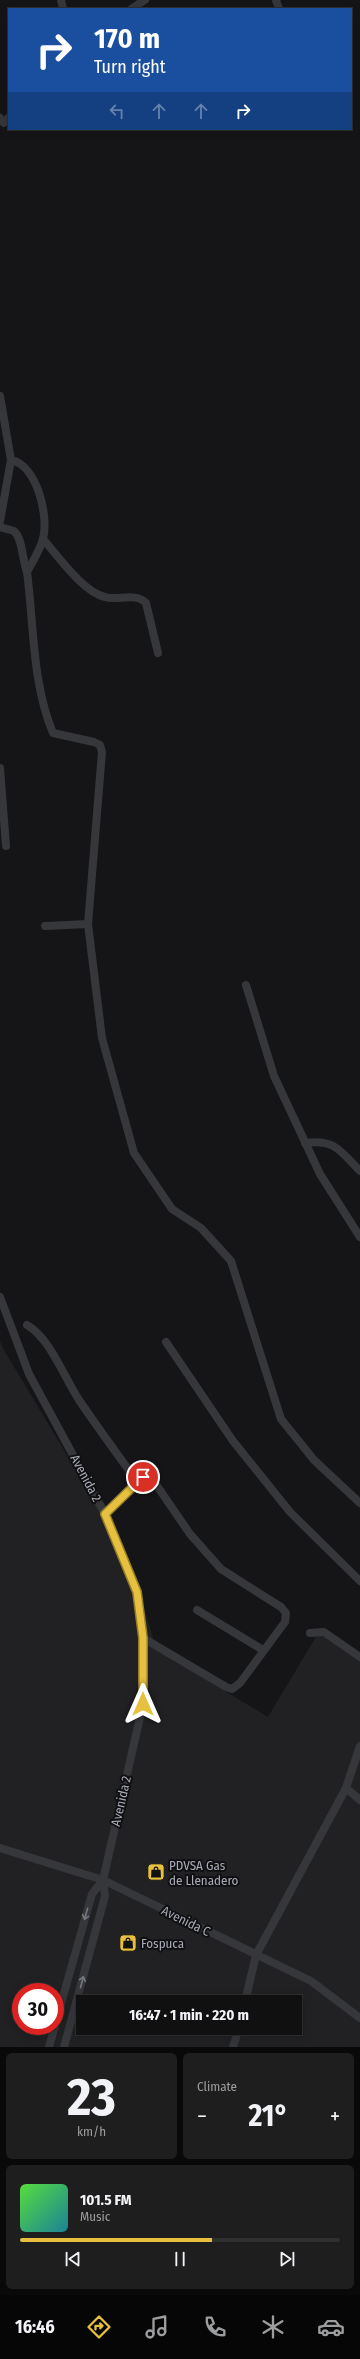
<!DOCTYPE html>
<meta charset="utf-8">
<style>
:root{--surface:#101011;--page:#1e1e1f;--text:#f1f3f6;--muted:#9c9d9f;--line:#303031;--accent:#e6c03e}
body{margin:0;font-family:"Fira Sans Condensed",sans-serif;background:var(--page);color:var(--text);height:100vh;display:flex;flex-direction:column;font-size:15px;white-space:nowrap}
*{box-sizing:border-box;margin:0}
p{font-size:13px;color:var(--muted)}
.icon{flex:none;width:22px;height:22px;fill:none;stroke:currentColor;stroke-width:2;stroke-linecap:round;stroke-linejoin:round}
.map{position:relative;height:2047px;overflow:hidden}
.panel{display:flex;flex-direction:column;gap:6px;padding:6px;background:#090909;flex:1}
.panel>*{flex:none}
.hud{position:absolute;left:8px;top:8px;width:344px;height:122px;border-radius:0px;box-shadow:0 2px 10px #0003,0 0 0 1px var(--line);background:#1a4fa0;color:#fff;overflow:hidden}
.speed{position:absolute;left:12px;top:1983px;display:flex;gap:8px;font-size:20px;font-weight:700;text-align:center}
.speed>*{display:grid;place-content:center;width:52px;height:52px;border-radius:50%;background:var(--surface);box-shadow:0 2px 10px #0003,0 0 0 1px var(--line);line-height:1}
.speed .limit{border:6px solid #d22;background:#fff;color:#111}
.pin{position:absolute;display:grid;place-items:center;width:34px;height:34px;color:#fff;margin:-17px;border:2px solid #fff;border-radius:50%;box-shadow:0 1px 4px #0007}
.me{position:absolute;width:44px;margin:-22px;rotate:0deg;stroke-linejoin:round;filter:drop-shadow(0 0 3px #0008)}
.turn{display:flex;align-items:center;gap:14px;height:84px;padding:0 20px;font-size:18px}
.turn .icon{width:52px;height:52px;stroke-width:2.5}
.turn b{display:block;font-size:28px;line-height:34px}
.lanes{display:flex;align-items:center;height:38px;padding:0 20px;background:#0003;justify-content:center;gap:20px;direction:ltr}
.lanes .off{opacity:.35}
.big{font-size:30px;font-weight:700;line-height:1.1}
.panel .card{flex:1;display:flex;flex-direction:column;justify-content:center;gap:6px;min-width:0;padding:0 14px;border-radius:6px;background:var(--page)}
.panel .dial{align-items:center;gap:0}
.dial b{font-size:52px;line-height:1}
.song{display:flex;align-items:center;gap:12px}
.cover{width:48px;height:48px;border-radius:6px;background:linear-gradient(135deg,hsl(110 70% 55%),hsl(190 70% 35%))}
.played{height:4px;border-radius:2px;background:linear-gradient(90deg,var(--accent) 60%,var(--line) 60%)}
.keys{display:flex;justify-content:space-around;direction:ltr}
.heat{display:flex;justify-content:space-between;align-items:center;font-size:22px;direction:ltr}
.panel .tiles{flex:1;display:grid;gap:6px;grid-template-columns:1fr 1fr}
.card:last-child{grid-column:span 2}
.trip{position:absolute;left:76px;top:1995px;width:226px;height:40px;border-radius:0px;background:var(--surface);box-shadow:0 2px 10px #0003,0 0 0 1px var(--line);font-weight:700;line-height:40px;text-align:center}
.tabs{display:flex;height:64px;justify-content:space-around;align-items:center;background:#060607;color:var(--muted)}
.tabs .icon{width:28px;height:28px}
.tabs .current{color:var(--accent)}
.tabs b{font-size:18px;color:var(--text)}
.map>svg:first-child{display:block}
.built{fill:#212124;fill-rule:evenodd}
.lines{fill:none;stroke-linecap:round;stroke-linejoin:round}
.minor{stroke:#36373b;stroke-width:8}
.oneway{stroke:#75777f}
.route-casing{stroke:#967d28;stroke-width:10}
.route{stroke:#e6c03e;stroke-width:7}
.labels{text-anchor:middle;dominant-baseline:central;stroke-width:4;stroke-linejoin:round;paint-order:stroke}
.street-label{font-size:13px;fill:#a8abb6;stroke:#101012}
.poi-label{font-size:13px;fill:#a8abb6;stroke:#101012;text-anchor:start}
</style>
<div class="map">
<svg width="360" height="2047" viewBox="0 0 360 2047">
<rect width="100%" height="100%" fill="#151517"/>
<!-- built -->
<path class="built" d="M0,1341L4,1350L113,1532L143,1605L157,1650L268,1717L320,1630L360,1656V2047H0ZM21,1992H55V2026H21ZM83,2002H295V2028H83Z"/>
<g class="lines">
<!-- minor -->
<g class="minor">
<polyline points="61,0 63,9"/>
<polyline points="276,0 279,9"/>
<polyline points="131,9 145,0"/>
<polyline points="0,118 4,123 9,117"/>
<polyline points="0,396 11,460 0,521"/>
<path d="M11,460C37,465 49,516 43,539C40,550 33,561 27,572"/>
<path d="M0,527L14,531C23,539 22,560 27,572C34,625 32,683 53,733L94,742L100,745L102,752L88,924L102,1038L134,1153L172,1209L201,1228L231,1261L281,1419L314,1460L360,1503"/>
<path d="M43,539C58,556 83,592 105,597C118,601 136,592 146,603L158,653"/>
<polyline points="0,768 6,846"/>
<polyline points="45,926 88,924"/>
<polyline points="246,985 274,1076 320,1174 360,1237"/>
<path d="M305,1143C336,1139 340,1151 360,1171"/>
<polyline points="0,1297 29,1374 105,1514 137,1592 143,1638 143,1704 103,1880 105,1896 64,2047"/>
<path d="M27,1325C50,1338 64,1377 79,1400C98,1428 118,1455 138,1483"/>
<polyline points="166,1342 233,1441 290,1512 360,1581"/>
<polyline points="105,1514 143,1477 153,1480 190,1534 221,1569 281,1607 286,1613 285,1622 240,1683 232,1689 226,1687 143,1638"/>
<polyline points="197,1610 263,1650"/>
<polyline points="310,1633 324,1632 360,1657"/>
<polyline points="346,1788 360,1800"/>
<polyline points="0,1848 103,1880 311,1981 360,2018"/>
<polyline points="245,2002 256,1955 346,1788 360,1746"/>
<polyline points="55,2025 92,1894 103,1880"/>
<polyline points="49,2047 55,2026"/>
<polyline points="233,2047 239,2028"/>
</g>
</g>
<!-- one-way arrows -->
<defs><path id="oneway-shaft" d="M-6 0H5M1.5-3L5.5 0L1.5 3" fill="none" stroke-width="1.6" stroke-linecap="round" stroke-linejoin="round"/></defs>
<g class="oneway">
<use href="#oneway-shaft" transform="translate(86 1914) rotate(106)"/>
<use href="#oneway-shaft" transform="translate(82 1982) rotate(-75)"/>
</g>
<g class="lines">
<defs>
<polyline id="route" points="143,1704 143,1638 137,1592 105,1514 143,1477"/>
</defs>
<!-- route casing -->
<use href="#route" class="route-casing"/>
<!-- route -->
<use href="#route" class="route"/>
</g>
<!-- icons -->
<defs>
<symbol id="shop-square" viewBox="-11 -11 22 22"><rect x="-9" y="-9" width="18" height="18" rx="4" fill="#e6c03e" stroke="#101012"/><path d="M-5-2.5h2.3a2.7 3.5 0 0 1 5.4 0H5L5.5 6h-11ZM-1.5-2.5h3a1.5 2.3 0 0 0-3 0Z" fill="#111"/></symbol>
</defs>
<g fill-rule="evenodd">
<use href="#shop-square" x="146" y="1862" width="20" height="20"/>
<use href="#shop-square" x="118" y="1933" width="20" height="20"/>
</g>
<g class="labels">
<!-- street labels -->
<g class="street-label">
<text transform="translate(86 1478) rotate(62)">Avenida 2</text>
<text transform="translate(121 1801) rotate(-77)">Avenida 2</text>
<text transform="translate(186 1921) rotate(26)">Avenida C</text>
</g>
<!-- poi labels -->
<g class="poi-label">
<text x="169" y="1865">PDVSA Gas<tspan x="169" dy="15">de Llenadero</tspan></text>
<text x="141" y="1943">Fospuca</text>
</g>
</g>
</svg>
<div class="speed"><div class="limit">30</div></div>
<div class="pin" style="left:143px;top:1477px;background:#d93025"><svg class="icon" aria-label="arrive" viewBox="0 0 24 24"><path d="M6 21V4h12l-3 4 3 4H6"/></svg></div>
<svg class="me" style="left:143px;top:1704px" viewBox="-20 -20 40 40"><path d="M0-17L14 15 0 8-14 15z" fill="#e6c03e" stroke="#fff" stroke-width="4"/></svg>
<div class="trip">16:47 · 1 min · 220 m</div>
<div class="hud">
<div class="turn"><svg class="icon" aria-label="right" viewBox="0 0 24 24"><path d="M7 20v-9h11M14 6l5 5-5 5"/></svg><div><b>170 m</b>Turn right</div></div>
<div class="lanes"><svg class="icon off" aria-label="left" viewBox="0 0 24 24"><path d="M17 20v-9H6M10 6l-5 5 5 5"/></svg><svg class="icon off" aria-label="ahead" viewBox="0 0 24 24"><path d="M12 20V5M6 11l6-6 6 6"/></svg><svg class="icon off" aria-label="ahead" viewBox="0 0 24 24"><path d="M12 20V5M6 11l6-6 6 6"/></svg><svg class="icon" aria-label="right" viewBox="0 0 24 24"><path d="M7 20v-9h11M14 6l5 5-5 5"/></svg></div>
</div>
</div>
<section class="panel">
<div class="tiles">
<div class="card dial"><b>23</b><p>km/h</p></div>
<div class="card"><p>Climate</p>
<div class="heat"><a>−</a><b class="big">21°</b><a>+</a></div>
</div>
<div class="card">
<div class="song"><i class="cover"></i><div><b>101.5 FM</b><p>Music</p></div></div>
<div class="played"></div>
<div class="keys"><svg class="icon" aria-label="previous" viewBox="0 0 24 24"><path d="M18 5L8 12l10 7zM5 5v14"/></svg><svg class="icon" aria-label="pause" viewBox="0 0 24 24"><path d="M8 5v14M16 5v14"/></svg><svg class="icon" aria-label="next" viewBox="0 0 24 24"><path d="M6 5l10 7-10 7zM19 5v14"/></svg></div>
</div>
</div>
</section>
<nav class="tabs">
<b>16:46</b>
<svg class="icon current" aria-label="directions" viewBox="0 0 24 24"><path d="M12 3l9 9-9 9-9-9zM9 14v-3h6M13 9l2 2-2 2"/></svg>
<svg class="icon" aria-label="music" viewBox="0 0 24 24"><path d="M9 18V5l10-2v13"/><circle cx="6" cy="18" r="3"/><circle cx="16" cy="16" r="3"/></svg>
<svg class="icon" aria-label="phone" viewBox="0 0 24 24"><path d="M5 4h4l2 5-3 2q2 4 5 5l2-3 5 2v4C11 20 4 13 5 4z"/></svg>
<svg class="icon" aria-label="climate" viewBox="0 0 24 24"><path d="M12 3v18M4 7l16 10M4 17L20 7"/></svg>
<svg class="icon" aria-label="car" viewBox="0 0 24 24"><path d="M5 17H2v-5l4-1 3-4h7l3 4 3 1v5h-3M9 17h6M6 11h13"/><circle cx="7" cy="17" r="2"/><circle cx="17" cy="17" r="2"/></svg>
</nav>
